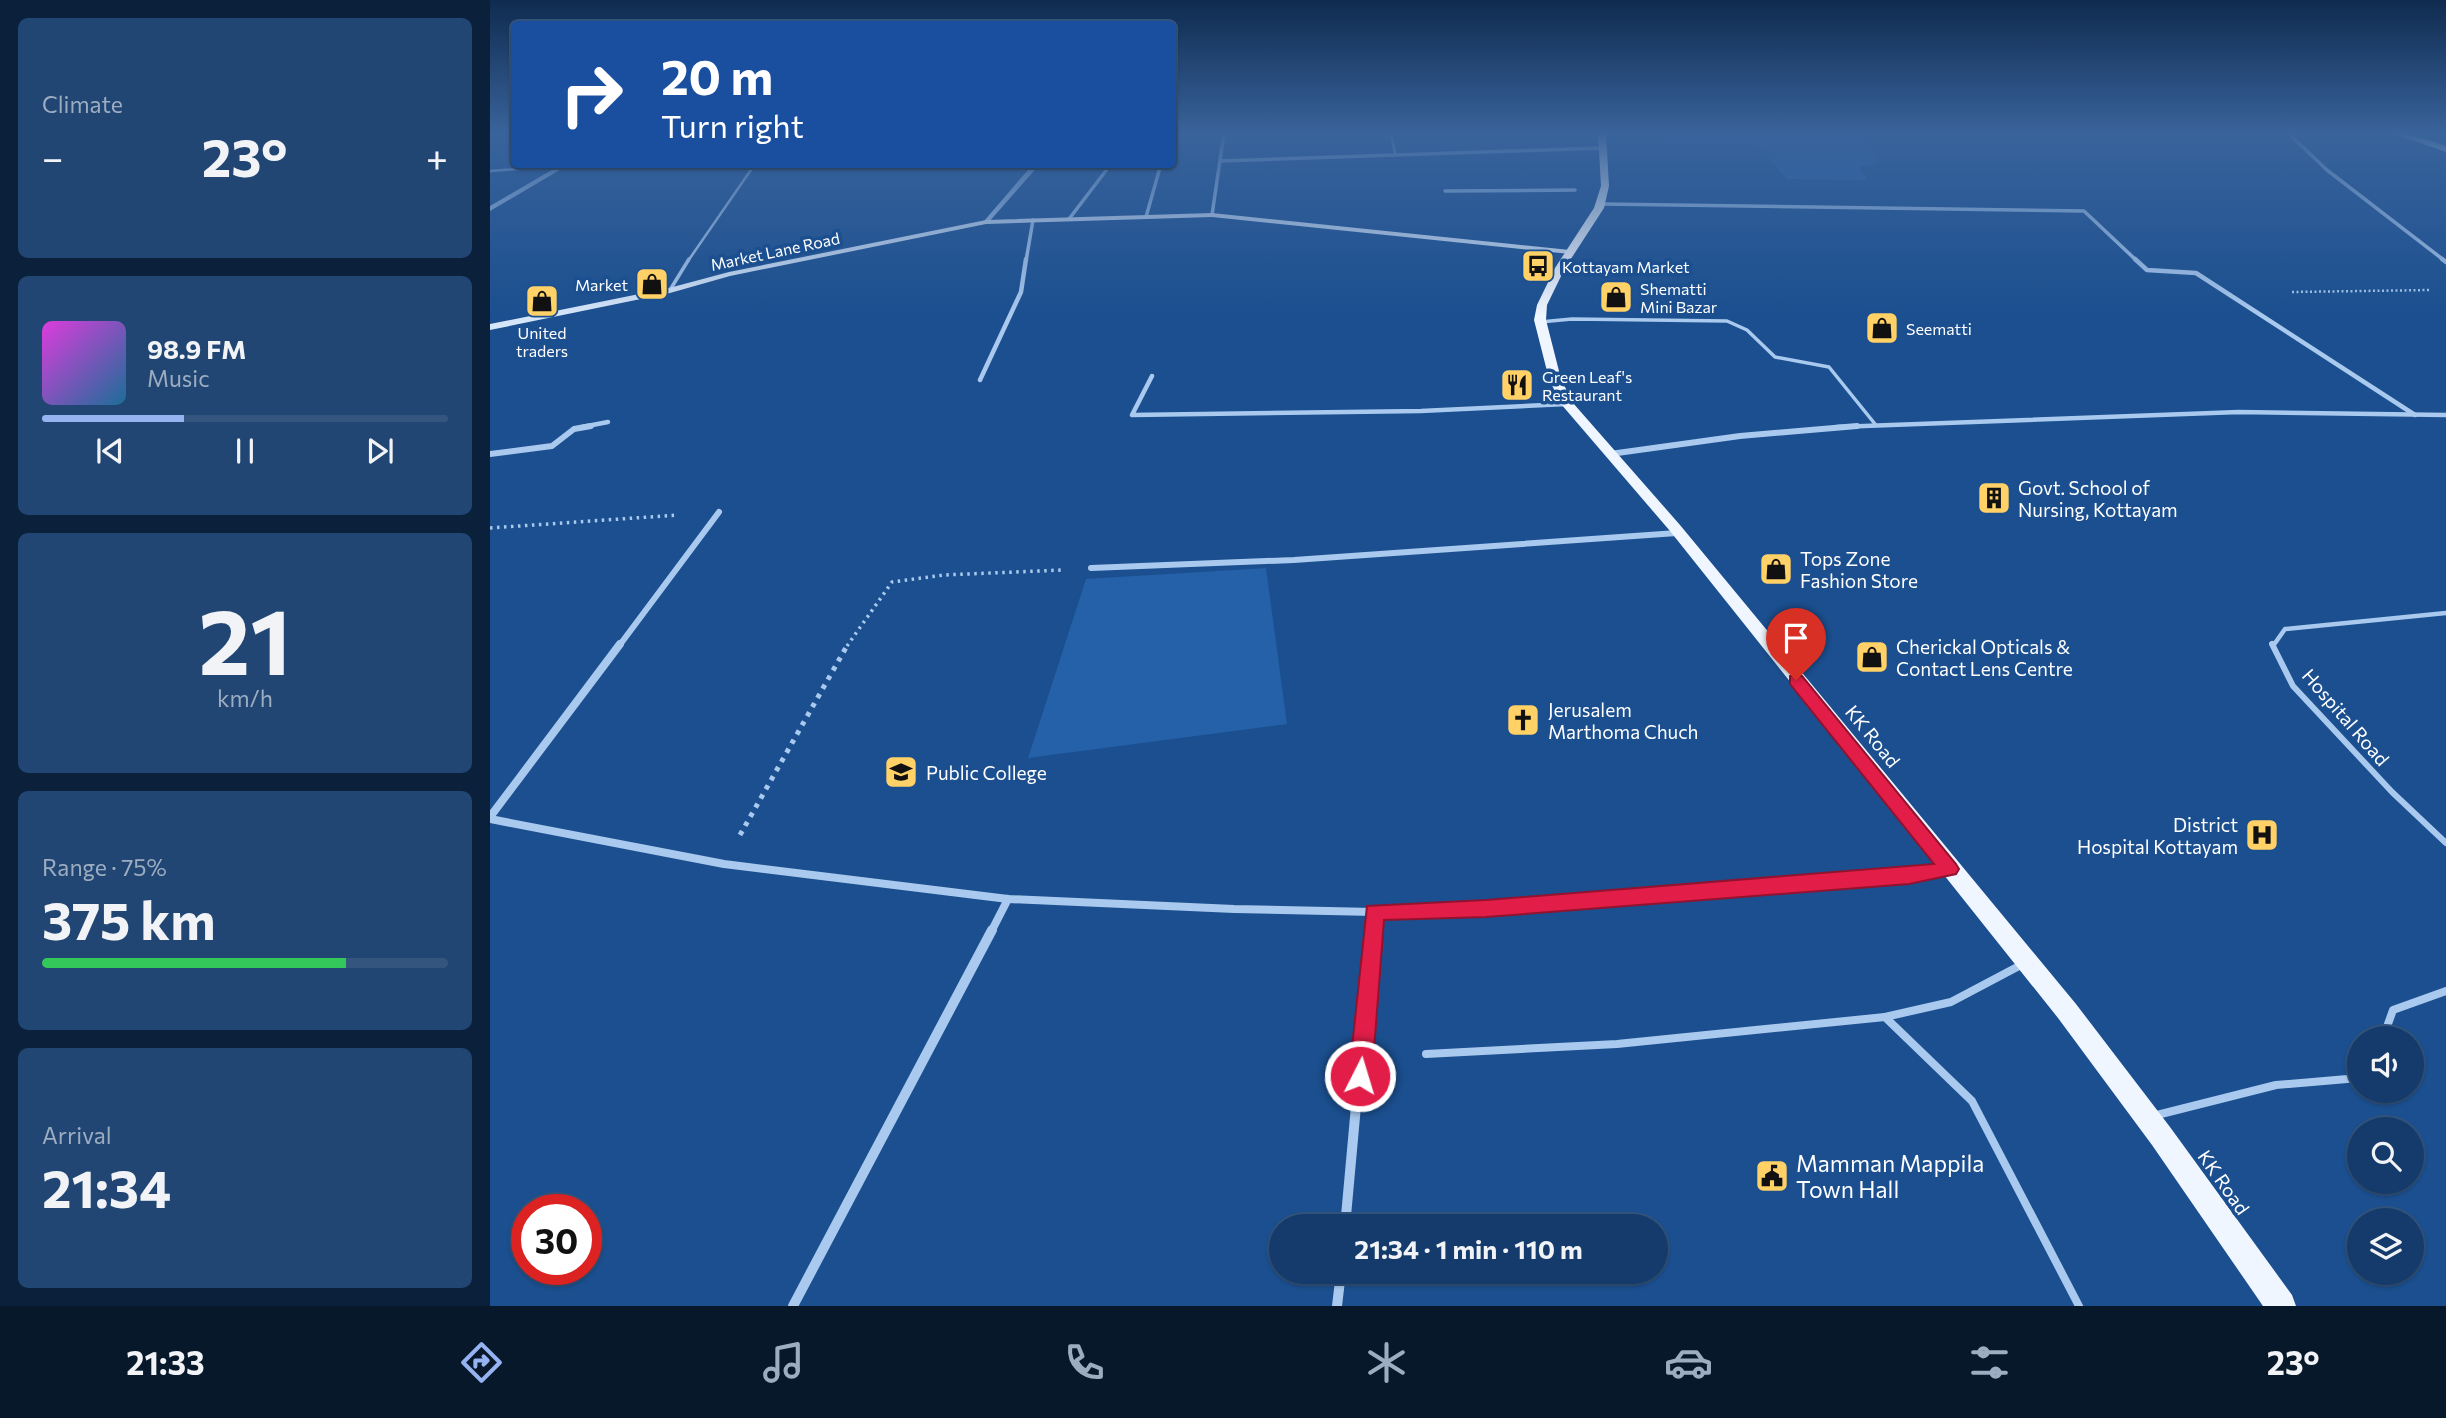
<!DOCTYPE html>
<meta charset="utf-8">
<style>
:root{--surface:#143b6b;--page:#214673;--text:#f1f3f6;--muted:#9dadc1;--line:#33557e;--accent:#95b2f1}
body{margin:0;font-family:Commissioner,sans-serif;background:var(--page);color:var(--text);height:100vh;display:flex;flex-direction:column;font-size:26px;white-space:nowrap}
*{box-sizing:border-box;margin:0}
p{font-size:23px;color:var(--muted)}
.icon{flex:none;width:38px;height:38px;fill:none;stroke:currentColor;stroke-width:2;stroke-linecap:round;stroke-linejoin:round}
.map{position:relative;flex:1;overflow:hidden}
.sheet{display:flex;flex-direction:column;gap:18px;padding:18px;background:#0b203b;width:490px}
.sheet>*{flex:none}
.top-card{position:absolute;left:21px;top:21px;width:665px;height:147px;border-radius:7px;box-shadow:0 2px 5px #0004,0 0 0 2px var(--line);background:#1a4fa0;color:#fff;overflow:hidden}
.buttons{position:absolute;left:1857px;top:1026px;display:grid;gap:14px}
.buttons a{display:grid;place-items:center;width:77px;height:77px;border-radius:50%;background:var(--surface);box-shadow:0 2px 5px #0004,0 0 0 2px var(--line);font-size:35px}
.speed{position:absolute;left:21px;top:1194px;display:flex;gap:14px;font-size:35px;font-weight:700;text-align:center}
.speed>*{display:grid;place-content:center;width:91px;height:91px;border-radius:50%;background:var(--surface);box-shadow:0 2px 5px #0004,0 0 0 2px var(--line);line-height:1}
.speed .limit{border:10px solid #d22;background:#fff;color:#111}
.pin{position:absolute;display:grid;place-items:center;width:60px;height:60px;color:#fff;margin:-72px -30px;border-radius:50% 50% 50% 0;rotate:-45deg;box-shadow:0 0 7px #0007}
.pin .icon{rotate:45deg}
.me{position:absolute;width:77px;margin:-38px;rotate:5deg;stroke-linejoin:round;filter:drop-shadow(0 0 5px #0008)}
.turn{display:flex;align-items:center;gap:24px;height:147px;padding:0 35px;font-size:32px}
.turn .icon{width:91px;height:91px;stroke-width:2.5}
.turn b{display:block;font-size:49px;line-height:60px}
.big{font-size:52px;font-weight:700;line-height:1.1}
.sheet .widget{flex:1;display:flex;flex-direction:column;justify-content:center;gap:10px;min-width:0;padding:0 24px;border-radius:10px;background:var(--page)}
.sheet .dial{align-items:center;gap:0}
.dial b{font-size:91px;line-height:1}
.song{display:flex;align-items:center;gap:21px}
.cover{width:84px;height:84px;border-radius:10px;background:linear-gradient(135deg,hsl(300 70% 55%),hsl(200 70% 35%))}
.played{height:7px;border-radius:4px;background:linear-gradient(90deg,var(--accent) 35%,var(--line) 35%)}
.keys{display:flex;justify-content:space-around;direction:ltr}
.heat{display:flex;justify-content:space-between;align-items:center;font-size:38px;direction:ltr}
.charge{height:10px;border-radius:5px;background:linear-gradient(90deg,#34c759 75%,var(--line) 0)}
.trip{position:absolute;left:779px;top:1214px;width:399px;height:70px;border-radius:35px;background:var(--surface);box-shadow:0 2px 5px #0004,0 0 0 2px var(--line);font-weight:700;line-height:70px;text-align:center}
.tab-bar{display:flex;height:112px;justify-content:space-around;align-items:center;background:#08182b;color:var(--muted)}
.tab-bar .icon{width:49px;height:49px}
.tab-bar .selected{color:var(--accent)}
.tab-bar b{font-size:32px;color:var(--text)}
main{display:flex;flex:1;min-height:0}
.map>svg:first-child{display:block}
.green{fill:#2461a8}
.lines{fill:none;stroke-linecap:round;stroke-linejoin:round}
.path-far2{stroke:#a9c9ee;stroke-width:2.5;stroke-dasharray:2 2.5;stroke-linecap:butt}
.path-far1{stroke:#a9c9ee;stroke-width:3.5;stroke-dasharray:2.5 4.5;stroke-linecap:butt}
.path{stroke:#a9c9ee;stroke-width:5;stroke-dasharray:4.5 6;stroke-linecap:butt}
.service-far4{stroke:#a9c9ee;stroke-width:2.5}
.service-far3{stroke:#a9c9ee;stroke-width:3.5}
.service-far2{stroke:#a9c9ee;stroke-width:4.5}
.service-far1{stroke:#a9c9ee;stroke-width:6}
.service{stroke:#a9c9ee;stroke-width:8}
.minor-far4{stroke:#a9c9ee;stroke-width:3.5}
.minor-far3{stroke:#a9c9ee;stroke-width:4.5}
.minor-far2{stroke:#a9c9ee;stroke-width:6}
.minor-far1{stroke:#a9c9ee;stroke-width:8}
.minor{stroke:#a9c9ee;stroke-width:10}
.tertiary{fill:#a9c9ee;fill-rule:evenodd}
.secondary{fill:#d6e6fa;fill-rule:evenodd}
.primary{fill:#f0f6ff;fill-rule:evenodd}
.trunk{fill:#f8faff;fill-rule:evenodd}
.route{fill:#e11d48;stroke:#92132f;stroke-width:2}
.labels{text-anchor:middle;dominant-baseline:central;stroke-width:7;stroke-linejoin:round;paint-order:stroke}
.far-street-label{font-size:16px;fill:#fff;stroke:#1b4f8f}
.far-poi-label{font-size:16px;fill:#fff;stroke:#1b4f8f;text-anchor:start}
.poi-label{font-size:19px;fill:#fff;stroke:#1b4f8f;text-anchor:start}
.street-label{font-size:19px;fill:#fff;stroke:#1b4f8f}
.near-poi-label{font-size:23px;fill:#fff;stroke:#1b4f8f;text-anchor:start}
</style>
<main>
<section class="sheet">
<div class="widget"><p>Climate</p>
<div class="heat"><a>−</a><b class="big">23°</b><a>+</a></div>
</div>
<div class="widget">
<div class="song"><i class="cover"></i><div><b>98.9 FM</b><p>Music</p></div></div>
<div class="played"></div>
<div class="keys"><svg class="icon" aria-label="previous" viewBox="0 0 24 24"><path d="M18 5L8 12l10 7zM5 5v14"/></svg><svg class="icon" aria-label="pause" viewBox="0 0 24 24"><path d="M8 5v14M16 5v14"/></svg><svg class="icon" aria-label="next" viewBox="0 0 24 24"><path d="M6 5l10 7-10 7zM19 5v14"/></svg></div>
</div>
<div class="widget dial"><b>21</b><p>km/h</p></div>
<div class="widget"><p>Range · 75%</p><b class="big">375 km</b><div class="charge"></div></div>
<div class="widget"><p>Arrival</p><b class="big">21:34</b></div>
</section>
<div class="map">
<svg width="1956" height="1306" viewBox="0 0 1956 1306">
<rect width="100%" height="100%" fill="#1b4f8f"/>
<!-- green -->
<g class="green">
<polygon points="1170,133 1372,133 1389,162 1369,167 1377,180 1297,179 1266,144 1176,144"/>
<polygon points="776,568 797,724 538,758 596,579"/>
</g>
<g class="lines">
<!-- path-far2 -->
<polyline class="path-far2" points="1802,292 1941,290"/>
<!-- path-far1 -->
<g class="path-far1">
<polyline points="0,528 188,515"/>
<polyline points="357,646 402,582 454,575 572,570"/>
</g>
<!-- path -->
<polyline class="path" points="250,835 358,644"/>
<!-- service-far4 -->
<g class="service-far4">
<polyline points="901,133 905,153"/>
<polyline points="0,171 70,166"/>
<polyline points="198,261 265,164"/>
</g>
<!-- service-far3 -->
<g class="service-far3">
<polyline points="180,290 199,259"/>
<polyline points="1050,322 1082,319 1237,321 1257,330 1285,357 1339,367 1385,424"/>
</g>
<!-- service-far2 -->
<polyline class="service-far2" points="1783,646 1795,629 1956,613"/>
<!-- service-far1 -->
<polyline class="service-far1" points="1782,644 1803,686 1902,792 1956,843"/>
<!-- service -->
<g class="service">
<polyline points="1395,1017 1461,1002 1531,965"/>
<polyline points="1893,1038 1903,1010 1956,991"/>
<polyline points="936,1054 1127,1044 1395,1017 1482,1101 1589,1306"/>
<polyline points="1663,1116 1786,1085 1869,1078"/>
</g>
<!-- minor-far4 -->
<g class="minor-far4">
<polyline points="1798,133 1837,170 1955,261"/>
<polyline points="730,161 1112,148"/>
<polyline points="955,191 1085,190"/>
<polyline points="1113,204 1594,211 1647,261"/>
<polyline points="722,215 734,133"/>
<polyline points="656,217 671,164"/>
<polyline points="579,219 621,164"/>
<polyline points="536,261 543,220"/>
</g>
<!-- minor-far3 -->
<g class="minor-far3">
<polyline points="1645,259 1657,270 1706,273 1925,415"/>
<polyline points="1952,259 1956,262"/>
<polyline points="662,376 642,415 931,411 1077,404"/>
<polyline points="490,380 531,292 536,259"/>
<polyline points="92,427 118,422"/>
<polyline points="1347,427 1749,412 1956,415"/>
</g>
<!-- minor-far2 -->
<g class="minor-far2">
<polyline points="0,454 62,446 84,429 101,426"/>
<polyline points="1120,454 1250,436 1367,426"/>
<polyline points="601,568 804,560 1187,533"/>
<polyline points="129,646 229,512"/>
</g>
<!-- minor-far1 -->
<g class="minor-far1">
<polyline points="0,817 130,644"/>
<polyline points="0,819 234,864 518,899 744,909 884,912 996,909 1419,876 1458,869"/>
<polyline points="501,932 518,899"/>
<polyline points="882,932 884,912"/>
</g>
<!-- minor -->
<g class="minor">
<polyline points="855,1227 882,930"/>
<polyline points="303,1306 502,930"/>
<polyline points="847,1306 851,1272"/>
</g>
<!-- tertiary -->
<g class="tertiary">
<polygon points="72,164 80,164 0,211 0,206"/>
<polygon points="543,164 550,164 498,223 494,223 494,221"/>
</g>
<!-- secondary -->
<polygon class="secondary" points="722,213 1080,250 1084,252 1080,254 722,217 496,224 240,276 180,293 0,330 0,324 179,288 239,272 496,220"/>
<!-- primary -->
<polygon class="primary" points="1108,133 1116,133 1119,186 1114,208 1075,268 1057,305 1056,320 1071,379 1083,403 1190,525 1586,1004 1680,1127 1802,1295 1806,1306 1773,1306 1662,1145 1568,1018 1180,531 1071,404 1059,379 1044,320 1047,305 1065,268 1104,208 1111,186"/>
<!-- trunk -->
<polygon class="trunk" points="1902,133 1915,133 1956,146 1956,152"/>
</g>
<!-- sky -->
<linearGradient id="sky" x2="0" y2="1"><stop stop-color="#0f2b4f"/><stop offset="0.42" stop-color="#39639b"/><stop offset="1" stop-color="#39639b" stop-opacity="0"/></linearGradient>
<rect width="1956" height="316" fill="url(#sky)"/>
<!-- route -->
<polygon class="route" points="1306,675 1312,676 1466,864 1469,869 1466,874 1419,884 996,917 894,920 882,1076 878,1084 870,1087 862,1084 859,1076 877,906 996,900 1444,864 1300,684 1300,676"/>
<!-- icons -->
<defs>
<symbol id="bus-square" viewBox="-11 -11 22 22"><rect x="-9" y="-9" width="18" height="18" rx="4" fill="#ffd166" stroke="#1b4f8f"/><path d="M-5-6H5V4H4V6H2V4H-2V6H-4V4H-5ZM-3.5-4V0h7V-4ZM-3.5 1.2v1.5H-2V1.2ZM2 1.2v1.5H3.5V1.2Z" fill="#111"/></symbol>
<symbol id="shop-square" viewBox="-11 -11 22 22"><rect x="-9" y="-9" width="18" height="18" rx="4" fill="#ffd166" stroke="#1b4f8f"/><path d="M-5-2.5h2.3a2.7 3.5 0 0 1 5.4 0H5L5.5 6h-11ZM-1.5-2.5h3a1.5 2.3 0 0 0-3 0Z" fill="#111"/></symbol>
<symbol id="restaurant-square" viewBox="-11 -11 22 22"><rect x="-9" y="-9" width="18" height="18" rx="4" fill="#ffd166" stroke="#1b4f8f"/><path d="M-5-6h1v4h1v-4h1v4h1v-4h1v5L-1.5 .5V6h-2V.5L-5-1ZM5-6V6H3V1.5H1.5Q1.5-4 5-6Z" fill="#111"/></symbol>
<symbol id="building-square" viewBox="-11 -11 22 22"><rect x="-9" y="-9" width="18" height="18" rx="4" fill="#ffd166" stroke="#1b4f8f"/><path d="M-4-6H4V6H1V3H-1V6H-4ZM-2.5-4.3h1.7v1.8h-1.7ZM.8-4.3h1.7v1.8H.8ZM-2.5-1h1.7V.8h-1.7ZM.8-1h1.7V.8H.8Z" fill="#111"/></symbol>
<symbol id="church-square" viewBox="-11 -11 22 22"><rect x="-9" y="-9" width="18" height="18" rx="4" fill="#ffd166" stroke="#1b4f8f"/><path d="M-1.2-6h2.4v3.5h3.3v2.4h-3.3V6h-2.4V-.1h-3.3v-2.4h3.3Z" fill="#111"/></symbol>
<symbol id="university-square" viewBox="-11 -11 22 22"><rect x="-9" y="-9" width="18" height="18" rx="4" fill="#ffd166" stroke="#1b4f8f"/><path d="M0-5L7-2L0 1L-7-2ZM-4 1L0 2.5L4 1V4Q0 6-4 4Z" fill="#111"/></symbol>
<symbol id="hospital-square" viewBox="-11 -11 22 22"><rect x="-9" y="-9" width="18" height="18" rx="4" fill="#ffd166" stroke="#1b4f8f"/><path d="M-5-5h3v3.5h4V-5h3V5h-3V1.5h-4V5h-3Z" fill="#111"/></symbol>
<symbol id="civic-square" viewBox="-11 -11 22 22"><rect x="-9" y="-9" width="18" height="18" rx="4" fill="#ffd166" stroke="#1b4f8f"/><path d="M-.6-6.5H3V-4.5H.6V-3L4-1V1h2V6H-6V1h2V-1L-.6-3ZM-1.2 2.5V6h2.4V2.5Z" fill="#111"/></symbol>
</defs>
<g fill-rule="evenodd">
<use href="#bus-square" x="1029" y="247" width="38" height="38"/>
<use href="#shop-square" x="143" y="265" width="38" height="38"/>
<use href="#shop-square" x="1107" y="278" width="38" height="38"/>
<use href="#shop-square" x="33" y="282" width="38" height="38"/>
<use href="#shop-square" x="1373" y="309" width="38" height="38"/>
<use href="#restaurant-square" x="1008" y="366" width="38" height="38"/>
<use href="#building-square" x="1485" y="479" width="38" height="38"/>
<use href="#shop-square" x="1267" y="550" width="38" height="38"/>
<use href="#shop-square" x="1363" y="638" width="38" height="38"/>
<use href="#church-square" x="1014" y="701" width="38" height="38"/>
<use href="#university-square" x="392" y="753" width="38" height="38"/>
<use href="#hospital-square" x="1753" y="816" width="38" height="38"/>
<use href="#civic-square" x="1263" y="1157" width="38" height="38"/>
</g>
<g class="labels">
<!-- far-street labels -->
<g class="far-street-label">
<text transform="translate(285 251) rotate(-12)">Market Lane Road</text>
</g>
<!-- far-poi labels -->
<g class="far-poi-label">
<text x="1072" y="266">Kottayam Market</text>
<text x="138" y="284" text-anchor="end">Market</text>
<text x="1150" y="288">Shematti<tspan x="1150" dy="18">Mini Bazar</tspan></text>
<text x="1416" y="328">Seematti</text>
<text x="52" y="332" text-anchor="middle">United<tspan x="52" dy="18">traders</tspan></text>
<text x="1052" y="376">Green Leaf's<tspan x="1052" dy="18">Restaurant</tspan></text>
</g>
<!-- poi labels -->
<g class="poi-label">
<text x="1528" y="487">Govt. School of<tspan x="1528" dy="22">Nursing, Kottayam</tspan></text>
<text x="1310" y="558">Tops Zone<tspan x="1310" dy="22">Fashion Store</tspan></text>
<text x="1406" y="646">Cherickal Opticals &amp;<tspan x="1406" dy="22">Contact Lens Centre</tspan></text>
<text x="1058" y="709">Jerusalem<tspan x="1058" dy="22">Marthoma Chuch</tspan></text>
<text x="436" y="772">Public College</text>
<text x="1748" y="824" text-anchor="end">District<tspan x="1748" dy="22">Hospital Kottayam</tspan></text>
</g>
<!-- street labels -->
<g class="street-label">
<text transform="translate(1856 717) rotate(49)">Hospital Road</text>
<text transform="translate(1383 736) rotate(51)">KK Road</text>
<text transform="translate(1734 1182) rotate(55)">KK Road</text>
</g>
<!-- near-poi labels -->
<g class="near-poi-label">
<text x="1306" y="1163">Mamman Mappila<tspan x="1306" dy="26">Town Hall</tspan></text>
</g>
</g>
</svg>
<div class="buttons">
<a><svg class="icon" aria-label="sound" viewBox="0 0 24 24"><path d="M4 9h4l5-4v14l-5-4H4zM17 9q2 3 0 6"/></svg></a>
<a><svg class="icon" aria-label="search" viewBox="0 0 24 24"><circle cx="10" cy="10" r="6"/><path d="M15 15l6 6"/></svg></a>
<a><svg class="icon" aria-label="layers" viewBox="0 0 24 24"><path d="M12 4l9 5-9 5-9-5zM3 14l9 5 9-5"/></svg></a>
</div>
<div class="speed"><div class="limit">30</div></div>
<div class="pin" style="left:1306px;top:680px;background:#d93025"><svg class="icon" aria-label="arrive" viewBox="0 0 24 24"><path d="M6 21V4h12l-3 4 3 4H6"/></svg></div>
<svg class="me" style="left:870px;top:1076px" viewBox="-20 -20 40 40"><circle r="17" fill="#e11d48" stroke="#fff" stroke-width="3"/><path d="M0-11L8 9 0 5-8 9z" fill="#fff"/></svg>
<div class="trip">21:34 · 1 min · 110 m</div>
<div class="top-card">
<div class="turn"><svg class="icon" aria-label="right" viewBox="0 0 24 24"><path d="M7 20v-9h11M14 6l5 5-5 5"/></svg><div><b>20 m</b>Turn right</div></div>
</div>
</div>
</main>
<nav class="tab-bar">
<b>21:33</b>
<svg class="icon selected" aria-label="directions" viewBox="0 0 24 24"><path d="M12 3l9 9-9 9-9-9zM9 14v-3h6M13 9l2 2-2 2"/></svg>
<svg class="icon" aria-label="music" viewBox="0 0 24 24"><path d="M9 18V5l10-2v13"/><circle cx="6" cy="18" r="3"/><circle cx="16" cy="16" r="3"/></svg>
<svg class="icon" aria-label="phone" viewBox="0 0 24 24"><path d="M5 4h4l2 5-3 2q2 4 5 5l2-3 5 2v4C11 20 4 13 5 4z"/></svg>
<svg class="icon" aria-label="climate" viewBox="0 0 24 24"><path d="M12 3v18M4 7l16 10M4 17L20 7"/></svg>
<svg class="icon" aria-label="car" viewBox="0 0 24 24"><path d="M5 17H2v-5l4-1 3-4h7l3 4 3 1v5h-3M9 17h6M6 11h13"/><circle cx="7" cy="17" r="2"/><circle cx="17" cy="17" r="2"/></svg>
<svg class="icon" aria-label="filters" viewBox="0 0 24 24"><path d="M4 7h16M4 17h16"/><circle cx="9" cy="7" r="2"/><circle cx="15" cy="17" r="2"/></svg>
<b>23°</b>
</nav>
